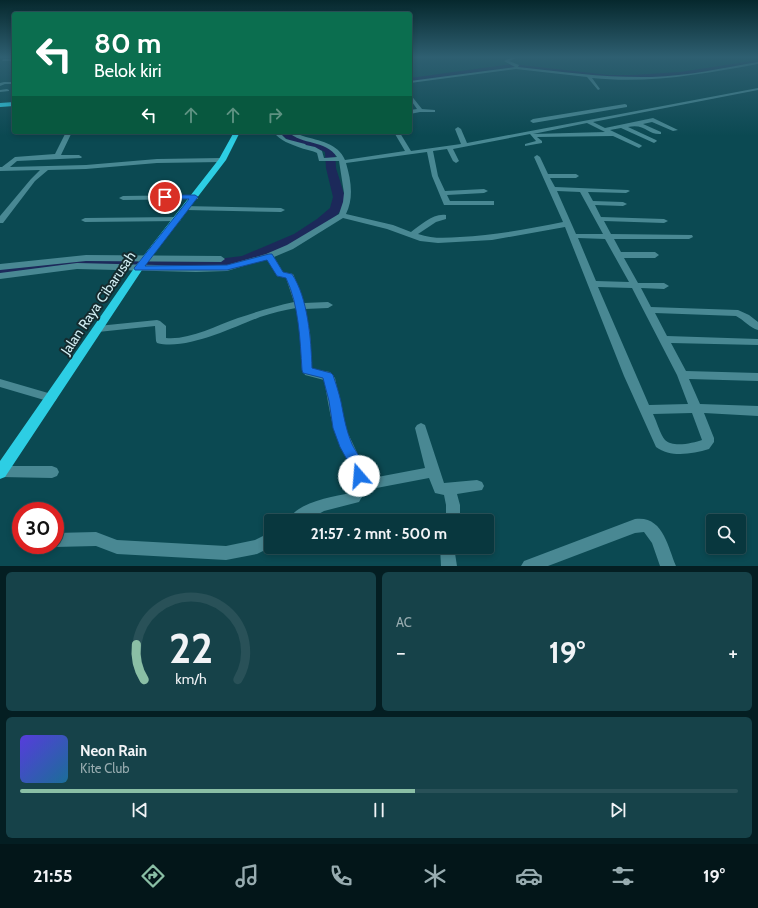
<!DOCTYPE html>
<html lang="id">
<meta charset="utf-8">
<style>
:root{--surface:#08373e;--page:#164249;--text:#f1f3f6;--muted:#98acb0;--line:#295158;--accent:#8abfa5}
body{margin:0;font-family:Cabin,sans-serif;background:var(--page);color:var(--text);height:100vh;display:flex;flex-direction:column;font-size:15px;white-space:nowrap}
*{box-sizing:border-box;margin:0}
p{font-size:13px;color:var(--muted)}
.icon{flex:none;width:22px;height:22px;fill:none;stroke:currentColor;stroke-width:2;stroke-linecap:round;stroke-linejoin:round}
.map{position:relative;height:566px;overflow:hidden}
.sheet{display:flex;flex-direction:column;gap:6px;padding:6px;background:#041e22;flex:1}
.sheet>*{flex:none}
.hud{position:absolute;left:12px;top:12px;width:400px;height:122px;border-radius:4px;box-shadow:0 2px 6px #0003,0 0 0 1px var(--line);background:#0b6e4f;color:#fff;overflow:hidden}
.tools{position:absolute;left:706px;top:514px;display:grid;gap:8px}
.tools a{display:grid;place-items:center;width:40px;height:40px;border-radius:4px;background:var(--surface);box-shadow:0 2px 6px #0003,0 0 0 1px var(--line);font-size:20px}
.speed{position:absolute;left:12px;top:502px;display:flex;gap:8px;font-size:20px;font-weight:700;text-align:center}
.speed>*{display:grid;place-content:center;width:52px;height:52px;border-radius:50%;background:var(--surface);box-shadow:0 2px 6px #0003,0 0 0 1px var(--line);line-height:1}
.speed .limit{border:6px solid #d22;background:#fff;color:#111}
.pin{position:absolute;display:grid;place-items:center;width:34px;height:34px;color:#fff;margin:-17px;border:2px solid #fff;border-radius:50%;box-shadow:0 1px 4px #0007}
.me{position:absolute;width:44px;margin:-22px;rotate:342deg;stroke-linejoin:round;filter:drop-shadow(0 0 3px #0008)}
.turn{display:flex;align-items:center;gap:14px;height:84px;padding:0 16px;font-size:18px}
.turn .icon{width:52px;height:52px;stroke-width:2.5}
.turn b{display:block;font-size:28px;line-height:34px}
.lanes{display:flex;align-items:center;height:38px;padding:0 16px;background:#0003;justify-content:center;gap:20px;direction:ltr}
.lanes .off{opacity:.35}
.big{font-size:30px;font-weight:700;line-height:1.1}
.sheet .tile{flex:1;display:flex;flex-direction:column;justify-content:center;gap:6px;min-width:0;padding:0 14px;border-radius:6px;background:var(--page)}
.sheet .dial{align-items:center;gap:0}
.dial svg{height:104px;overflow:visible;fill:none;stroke:var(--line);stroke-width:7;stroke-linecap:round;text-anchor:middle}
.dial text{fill:var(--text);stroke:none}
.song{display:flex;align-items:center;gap:12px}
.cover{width:48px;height:48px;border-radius:6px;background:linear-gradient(135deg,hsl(250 70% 55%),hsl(200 70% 35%))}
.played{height:4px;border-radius:2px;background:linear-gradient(90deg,var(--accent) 55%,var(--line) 55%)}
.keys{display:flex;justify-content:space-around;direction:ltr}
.heat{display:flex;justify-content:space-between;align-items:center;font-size:22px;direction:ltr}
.sheet .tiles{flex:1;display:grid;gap:6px;grid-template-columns:1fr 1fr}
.tile:last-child{grid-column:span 2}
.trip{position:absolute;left:264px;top:514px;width:230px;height:40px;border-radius:4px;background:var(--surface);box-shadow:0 2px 6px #0003,0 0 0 1px var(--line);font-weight:700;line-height:40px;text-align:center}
.tabs{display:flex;height:64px;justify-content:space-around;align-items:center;background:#031619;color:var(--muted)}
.tabs .icon{width:28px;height:28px}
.tabs .selected{color:var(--accent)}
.tabs b{font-size:18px;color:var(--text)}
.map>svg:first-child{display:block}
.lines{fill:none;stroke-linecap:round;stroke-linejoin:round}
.river{fill:#1c295a;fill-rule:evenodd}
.minor{fill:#498893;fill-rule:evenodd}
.major{fill:#2dcee4;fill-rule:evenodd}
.route{fill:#1a73e8;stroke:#114b97}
.labels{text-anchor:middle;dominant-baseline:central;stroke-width:4;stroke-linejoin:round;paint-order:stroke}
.street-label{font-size:14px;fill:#d2eef3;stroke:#142b2f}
</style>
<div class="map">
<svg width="758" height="566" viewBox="0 0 758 566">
<rect width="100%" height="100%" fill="#0b4952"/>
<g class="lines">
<!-- river -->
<g class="river">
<polygon points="758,60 758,64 680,76 633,79 609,79 512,68 410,82 410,78 512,64 609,75 633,75 680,72"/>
<path d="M279,132H290L298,137L328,146L335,151L336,168L345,197L343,207L338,214L327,225L304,240L252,262L236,266L202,269L90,265L69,266L0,275V267L69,258L90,257L202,261L242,256L294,234L317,219L330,208L333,197L326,168L325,152C310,144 290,146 279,132Z"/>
</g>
<!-- minor -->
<g class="minor">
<path d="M513,57H518L509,61L519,65L518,67C563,72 607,78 652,77C687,76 723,68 758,62V64C703,74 648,84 592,78L600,89L598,90L587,77L516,69L410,83V81L515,67L504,61Z"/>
<polygon points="3,59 14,59 14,61 2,61"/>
<polygon points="4,82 14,82 14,84 5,84 0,86 0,83"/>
<path d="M758,88V90L593,122L605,128L653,118L678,130L673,131L652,122L643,124L661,132V134C648,135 645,123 628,127L656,140L657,141L654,143L621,128L610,130L641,145L642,146L639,148L613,136L537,137L542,141V143L525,146V144L536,141L530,134L453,149L459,161L456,163L453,161L447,149L433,151L438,176L445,191L484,189L488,191L484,193L447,195L450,201H494V205H444L432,176L427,152L346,163C351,180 354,198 346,214L393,225L411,232C421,225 433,213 446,215V219L436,222L418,234C432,239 446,238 460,237C495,235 529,229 563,222L534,157L537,155L540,157L548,174H576L579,176L576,178H550L555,187L628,190L630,191L626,193L588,192L593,201L623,202L627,204L623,206L595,205L601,217L664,219L668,221L664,223L604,221L611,234L692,235L693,237L689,239H614L621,252H655L659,255L655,258H624L638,283H664L669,286L664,289L641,288L651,307L738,310L749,315L758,322V330C750,328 744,320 736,316L655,313L667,336L758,339V345L671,343L686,371L758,373V381L689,379L700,404L758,406V416L704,413L714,438V442L709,449C692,454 671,458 656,447L624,376L565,227L492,240L438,243L420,241L387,229L343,218L293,249L274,257L283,272L293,274L294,276L304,303L328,302L333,305L328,308L305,309L310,333L312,369L330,372L335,378L345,427L362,463L367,479L425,468L415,428L417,425L421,423L425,425L444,483L477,480L482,482L484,486L482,490L457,494L460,505V521H446V505L444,495L435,493L429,478L366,490L359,502L324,511L306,521H288C296,502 332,497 350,493C363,477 337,443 333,426C329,411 327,395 324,380L305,375L302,369L300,333L296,308C284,310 272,313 260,317C234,327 185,351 157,343L156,341L155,326L98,332L94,331L93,329L94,327L98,326L157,320L160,321L166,326V338C190,340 215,326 238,318C256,312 275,306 294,302L286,278L277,276L267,259L227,271L196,272L77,269L0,279V273L77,263L196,266L227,265L266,254L287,245L339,214L343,202L344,193L339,161H319L317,153C311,150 307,150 301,148C290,144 281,141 273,132H279L286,139L305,144L306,145L315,147L322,151L324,158L337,157C326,140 302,145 288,132C294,132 297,134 303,136C319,141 338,143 345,160L405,151L395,134L398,132L400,133L411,151L461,144L455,129L458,127L461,129L467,143ZM587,123L605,132L533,134ZM557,191L580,192L603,234H576ZM578,238L605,239L629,282L596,281ZM598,287L632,288L677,375L688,404L649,405ZM692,413L702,440C693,443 673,448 665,440C660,434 657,422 653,414Z"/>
<polygon points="7,89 9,90 9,91 0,92 0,90"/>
<polygon points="410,94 422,109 435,110 435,112 420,112 410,114 410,110 417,109 410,99"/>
<polygon points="625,104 627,105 627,107 533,123 530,121 533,119"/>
<polygon points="66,132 72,132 61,155 79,155 82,157 81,158 17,161 10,167 86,165 157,159 222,158 225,160 222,162 157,163 86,169 48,170 35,181 3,223 0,223 0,216 31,179 40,170 0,171 0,167 2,167 15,157 55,154"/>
<polygon points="195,195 198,195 198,199 123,200 119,198 123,196"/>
<polygon points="183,206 281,208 285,210 281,212 186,210 182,208"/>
<polygon points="177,217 181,219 180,221 85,222 81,220 85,218"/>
<polygon points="86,255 221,256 225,259 221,262 86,261 0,270 0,264"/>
<polygon points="0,379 55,395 57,398 55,401 51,402 0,387"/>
<polygon points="0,466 52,466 57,468 59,472 57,476 52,478 1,477"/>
<path d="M635,519C663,515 668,547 676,566H660L652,543L644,532L635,533L548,566H521L524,561Z"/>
<polygon points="96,532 117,540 226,546 255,540 271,532 271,547 257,554 226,560 117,554 96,546 55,547 50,545 55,545 55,533"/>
<polygon points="440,547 454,547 457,566 441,566"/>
</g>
<!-- major -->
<g class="major">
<polygon points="14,102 14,106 0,107 0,103"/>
<polygon points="234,132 240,132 226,160 144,267 5,477 0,479 0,461 137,264 219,159"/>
</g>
</g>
<!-- sky -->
<linearGradient id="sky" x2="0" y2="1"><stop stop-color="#06282d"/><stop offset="0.42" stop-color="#2e5f71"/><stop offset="1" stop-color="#2e5f71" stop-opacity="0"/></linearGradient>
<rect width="758" height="136" fill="url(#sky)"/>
<!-- route -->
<path class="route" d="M165,195H195L198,197L145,266L227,265L269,254H272L283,272L292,274C308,298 311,339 312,368L331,373L333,375C336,384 339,393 341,402C344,417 346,430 352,444C357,455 370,468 364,480L359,482L354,480L351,467L340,447L333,428L329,401L323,378L303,373L302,370C300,340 299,305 286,278L277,276L267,260L227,270H135L134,268L135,267L189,199H163V196Z"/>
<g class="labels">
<!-- street labels -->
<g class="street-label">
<text transform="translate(98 303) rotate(-56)">Jalan Raya Cibarusah</text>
</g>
</g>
</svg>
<div class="tools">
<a><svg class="icon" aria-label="search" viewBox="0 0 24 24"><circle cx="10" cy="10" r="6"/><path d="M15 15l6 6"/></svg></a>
</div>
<div class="speed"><div class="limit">30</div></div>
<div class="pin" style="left:165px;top:197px;background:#d93025"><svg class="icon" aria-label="arrive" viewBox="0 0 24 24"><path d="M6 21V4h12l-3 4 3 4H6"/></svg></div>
<svg class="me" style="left:359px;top:476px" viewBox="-20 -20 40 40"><circle r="19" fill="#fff"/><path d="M0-13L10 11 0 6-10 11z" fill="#1a73e8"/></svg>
<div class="trip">21:57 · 2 mnt · 500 m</div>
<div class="hud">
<div class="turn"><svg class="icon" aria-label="left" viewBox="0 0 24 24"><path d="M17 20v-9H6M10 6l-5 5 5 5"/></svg><div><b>80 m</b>Belok kiri</div></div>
<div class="lanes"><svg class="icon" aria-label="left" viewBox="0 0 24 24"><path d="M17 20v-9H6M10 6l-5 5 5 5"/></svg><svg class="icon off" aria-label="ahead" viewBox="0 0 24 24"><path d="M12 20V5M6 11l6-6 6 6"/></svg><svg class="icon off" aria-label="ahead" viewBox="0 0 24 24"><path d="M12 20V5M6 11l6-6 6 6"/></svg><svg class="icon off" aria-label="right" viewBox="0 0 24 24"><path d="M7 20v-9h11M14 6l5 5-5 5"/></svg></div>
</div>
</div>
<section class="sheet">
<div class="tiles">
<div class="tile dial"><svg viewBox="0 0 100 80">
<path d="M14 69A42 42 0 1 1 86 69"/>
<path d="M14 69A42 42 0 0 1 8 42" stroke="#8abfa5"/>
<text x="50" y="56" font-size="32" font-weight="700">22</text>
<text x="50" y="72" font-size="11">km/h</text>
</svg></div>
<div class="tile"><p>AC</p>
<div class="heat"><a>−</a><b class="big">19°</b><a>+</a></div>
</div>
<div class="tile">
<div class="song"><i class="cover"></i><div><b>Neon Rain</b><p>Kite Club</p></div></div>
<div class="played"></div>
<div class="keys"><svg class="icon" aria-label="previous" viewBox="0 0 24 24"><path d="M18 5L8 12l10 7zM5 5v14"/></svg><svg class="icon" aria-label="pause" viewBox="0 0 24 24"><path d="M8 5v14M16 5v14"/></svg><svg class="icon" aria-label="next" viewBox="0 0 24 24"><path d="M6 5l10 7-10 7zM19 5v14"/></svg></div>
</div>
</div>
</section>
<nav class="tabs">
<b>21:55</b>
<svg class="icon selected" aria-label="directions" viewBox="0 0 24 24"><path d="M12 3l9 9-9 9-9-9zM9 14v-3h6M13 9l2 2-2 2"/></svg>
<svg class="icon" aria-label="music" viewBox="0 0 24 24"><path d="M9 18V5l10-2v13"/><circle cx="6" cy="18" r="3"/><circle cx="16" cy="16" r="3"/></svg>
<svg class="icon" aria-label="phone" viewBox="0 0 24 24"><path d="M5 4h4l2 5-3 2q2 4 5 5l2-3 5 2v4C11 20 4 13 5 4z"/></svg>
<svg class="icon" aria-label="climate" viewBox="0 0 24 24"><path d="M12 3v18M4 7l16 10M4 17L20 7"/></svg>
<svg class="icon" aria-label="car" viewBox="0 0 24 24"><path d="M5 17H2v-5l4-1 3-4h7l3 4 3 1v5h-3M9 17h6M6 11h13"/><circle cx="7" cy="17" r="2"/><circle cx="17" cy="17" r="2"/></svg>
<svg class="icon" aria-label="filters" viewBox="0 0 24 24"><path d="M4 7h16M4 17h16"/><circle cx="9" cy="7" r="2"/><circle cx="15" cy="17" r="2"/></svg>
<b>19°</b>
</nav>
